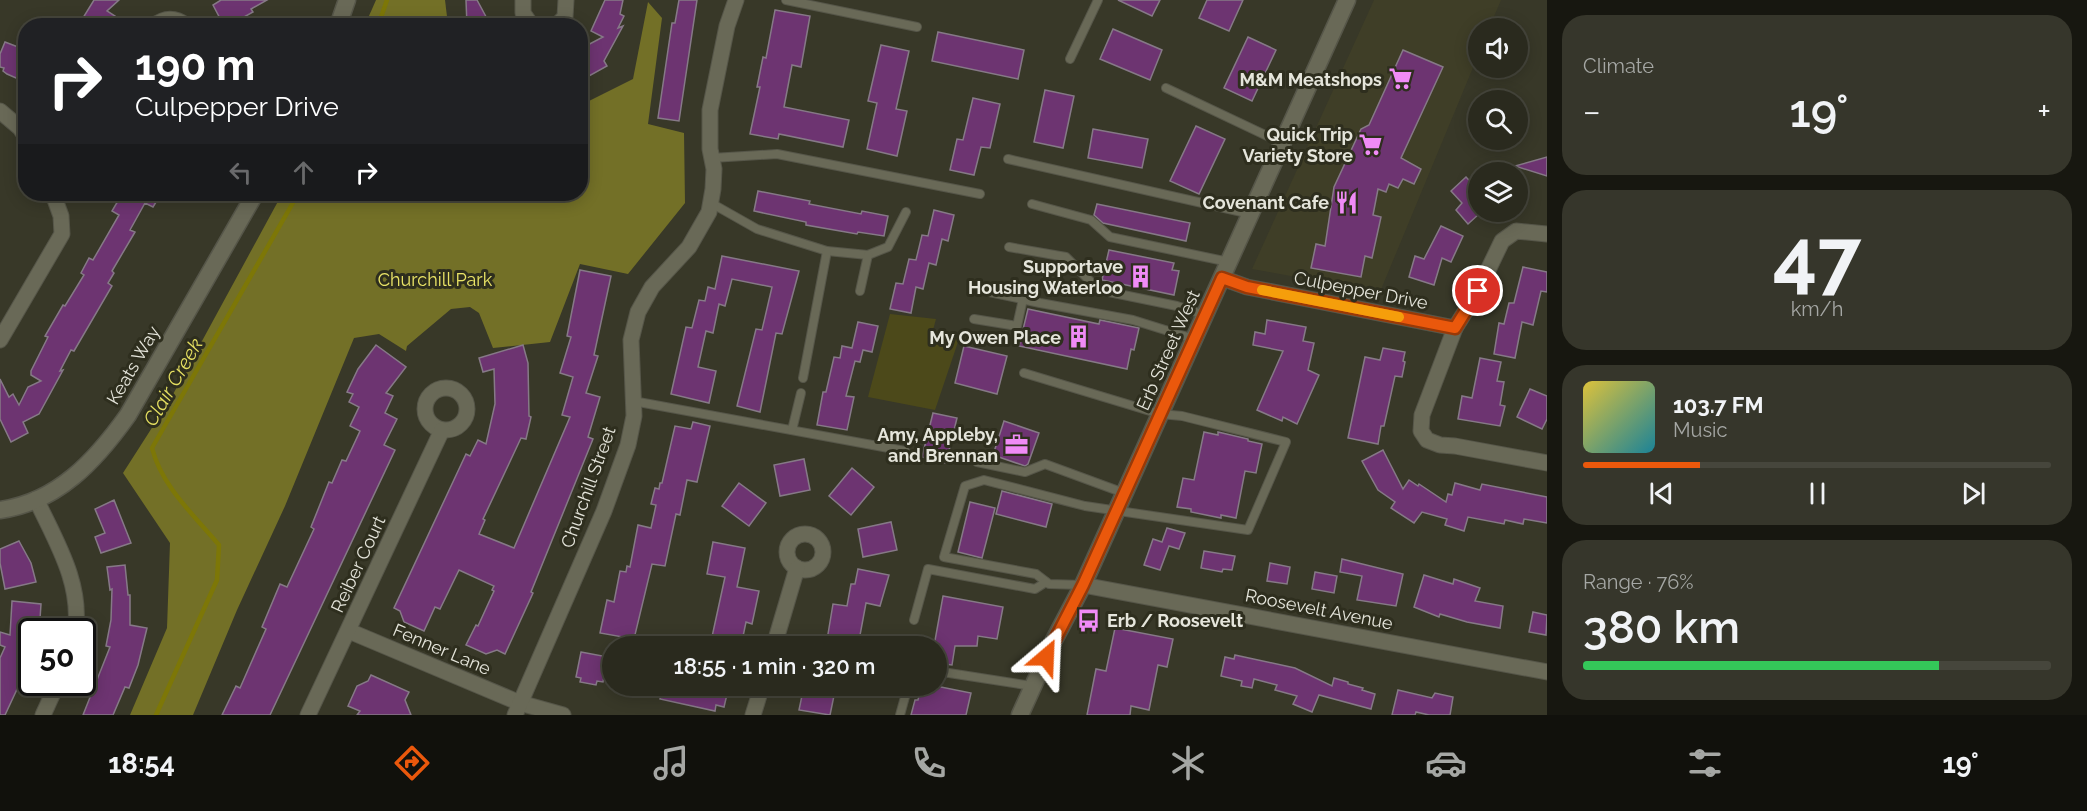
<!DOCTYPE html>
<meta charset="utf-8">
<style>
:root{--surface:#2a2a1e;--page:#36362b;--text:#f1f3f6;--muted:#a5a7a4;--line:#46463c;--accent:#ea580c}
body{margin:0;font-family:Raleway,sans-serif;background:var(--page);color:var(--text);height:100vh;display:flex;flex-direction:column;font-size:22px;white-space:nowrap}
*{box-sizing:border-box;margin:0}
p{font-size:20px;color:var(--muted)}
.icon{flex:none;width:33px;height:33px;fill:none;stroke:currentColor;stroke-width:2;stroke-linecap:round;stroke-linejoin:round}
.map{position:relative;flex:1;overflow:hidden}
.panel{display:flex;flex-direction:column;gap:15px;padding:15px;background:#171710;width:540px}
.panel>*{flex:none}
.guide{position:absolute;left:18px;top:18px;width:570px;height:183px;border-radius:24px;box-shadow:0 3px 15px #0003,0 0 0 2px var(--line);background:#202124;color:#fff;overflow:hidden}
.buttons{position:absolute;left:1468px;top:18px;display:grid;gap:12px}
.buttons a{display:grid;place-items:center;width:60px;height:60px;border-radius:50%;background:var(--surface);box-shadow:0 3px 15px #0003,0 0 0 2px var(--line);font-size:30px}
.speed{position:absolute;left:18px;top:618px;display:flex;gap:12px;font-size:30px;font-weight:700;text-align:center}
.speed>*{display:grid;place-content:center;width:78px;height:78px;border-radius:50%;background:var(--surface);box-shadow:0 3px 15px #0003,0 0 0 2px var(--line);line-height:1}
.speed .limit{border:3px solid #111;border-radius:9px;background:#fff;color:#111}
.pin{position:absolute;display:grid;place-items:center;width:51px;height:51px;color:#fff;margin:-26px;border:3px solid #fff;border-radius:50%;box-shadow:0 2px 6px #0007}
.me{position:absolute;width:66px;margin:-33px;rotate:26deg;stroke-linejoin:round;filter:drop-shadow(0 0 4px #0008)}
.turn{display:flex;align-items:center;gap:21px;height:126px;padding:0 18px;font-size:27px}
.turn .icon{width:78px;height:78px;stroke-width:2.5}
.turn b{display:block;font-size:42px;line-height:51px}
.lanes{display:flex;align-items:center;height:57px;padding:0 18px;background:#0003;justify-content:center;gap:30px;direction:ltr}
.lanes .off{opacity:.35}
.big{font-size:45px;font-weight:600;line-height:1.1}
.panel .tile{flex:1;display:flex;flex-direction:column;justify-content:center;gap:9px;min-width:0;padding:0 21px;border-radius:24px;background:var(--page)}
.panel .dial{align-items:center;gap:0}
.dial b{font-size:78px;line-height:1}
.song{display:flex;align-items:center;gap:18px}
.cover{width:72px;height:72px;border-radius:9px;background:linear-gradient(135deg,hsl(50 70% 55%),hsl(190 70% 35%))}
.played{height:6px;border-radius:3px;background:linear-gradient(90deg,var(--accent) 25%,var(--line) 25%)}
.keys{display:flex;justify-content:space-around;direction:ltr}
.heat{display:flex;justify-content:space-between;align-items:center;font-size:33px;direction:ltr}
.charge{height:9px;border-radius:4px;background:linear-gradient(90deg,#34c759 76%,var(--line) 0)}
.trip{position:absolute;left:602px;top:636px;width:345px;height:60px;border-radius:30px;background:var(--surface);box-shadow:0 3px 15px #0003,0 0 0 2px var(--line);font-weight:600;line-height:60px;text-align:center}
.tab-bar{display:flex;height:96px;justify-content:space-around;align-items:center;background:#11110c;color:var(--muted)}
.tab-bar .icon{width:42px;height:42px}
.tab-bar .selected{color:var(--accent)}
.tab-bar b{font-size:27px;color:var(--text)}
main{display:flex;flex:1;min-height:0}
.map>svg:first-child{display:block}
.built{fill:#3f3e27}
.green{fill:#4c491a}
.forest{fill:#737027}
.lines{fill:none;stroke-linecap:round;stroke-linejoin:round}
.stream{stroke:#7d7707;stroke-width:4.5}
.building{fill:#6d3471;stroke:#867987;stroke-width:1.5}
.service-casing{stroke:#565649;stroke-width:10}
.minor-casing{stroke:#565649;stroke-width:17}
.tertiary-casing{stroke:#565649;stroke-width:19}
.secondary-casing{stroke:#565649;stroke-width:19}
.service{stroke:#696957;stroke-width:8}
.minor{stroke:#696957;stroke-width:15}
.tertiary{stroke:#696957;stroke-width:16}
.secondary{stroke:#696957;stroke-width:16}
.route-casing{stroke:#983908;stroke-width:15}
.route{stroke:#ea580c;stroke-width:10}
.slow{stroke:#f59e0b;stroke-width:10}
.labels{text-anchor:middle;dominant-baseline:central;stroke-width:6;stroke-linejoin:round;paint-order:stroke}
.poi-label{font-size:18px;font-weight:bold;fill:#e5e5db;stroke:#2e2e1e;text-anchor:end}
.park-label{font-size:18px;fill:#ebe567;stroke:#2e2e1e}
.street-label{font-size:18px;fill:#e5e5db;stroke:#2e2e1e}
.water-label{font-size:20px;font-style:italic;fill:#e5df61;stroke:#2e2e1e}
</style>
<main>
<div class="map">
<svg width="1547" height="715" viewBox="0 0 1547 715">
<rect width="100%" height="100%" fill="#383828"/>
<!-- built -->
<polygon class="built" points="1374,0 1501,0 1489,28 1479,28 1479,53 1380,292 1252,269"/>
<!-- green -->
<polygon class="green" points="890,314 936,319 933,330 960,336 935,410 868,397"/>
<!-- forest -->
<g class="forest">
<polygon points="376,0 445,0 448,25 365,25"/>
<polygon points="648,2 662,18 648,124 684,133 685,203 628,274 580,264 550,342 493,348 479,313 470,307 451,309 407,346 406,351 379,334 354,338 285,506 237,610 193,715 130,715 167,628 170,543 123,473 171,398 282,194 580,194 581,105 633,79"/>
</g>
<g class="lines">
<!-- stream -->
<g class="stream">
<polyline points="378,26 387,0"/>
<path d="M156,715L217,580L219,545C194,515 162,487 152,448L298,194"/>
</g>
</g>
<!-- building -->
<g class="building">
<polygon points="94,0 119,0 107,11 115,16 110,26 78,26"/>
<polygon points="221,0 267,0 251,9 253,12 228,26 224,26 213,5"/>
<polygon points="466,0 477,0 491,26 467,26"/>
<polygon points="605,0 623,0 620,14 624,16 618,28 623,26 604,61 607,66 580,81 580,49 603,37 591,31"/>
<polygon points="679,0 697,0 679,121 658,118 672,23 675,23"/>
<polygon points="1118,0 1160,0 1152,16"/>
<polygon points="1207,0 1243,0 1229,31 1199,18"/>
<polygon points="775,10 810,16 801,67 792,65 784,107 849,120 843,147 779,134 778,139 750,134 760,87 757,87 763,57 766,58"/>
<polygon points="1113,29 1162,50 1150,80 1100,59"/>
<polygon points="938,32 1024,50 1018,79 932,61"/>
<polygon points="1248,37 1276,50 1252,101 1224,88"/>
<polygon points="5,42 26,50 26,74 23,81 7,74 3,71 4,68 0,67 0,54"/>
<polygon points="881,45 909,51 896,109 907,111 897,156 867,149 877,103 868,101"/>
<polygon points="1403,50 1443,67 1401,158 1421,169 1414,184 1403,179 1398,188 1389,184 1386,192 1378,189 1373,215 1381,217 1372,258 1365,256 1361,277 1311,268 1316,244 1325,246 1334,187 1361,129 1369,125"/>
<polygon points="1045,90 1074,96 1063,148 1034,142"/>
<polygon points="973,98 1000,104 990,148 981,147 974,175 950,170 957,139 963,140"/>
<polygon points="1196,126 1225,139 1199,194 1170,181"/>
<polygon points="1093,129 1148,139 1142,168 1088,158"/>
<polygon points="1547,157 1547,176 1515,166"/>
<polygon points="1466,177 1479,191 1479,214 1468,224 1456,210 1462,203 1451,191"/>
<polygon points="758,191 810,201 809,204 861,214 862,211 888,216 884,236 858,232 857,234 806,225 806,222 754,211"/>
<polygon points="122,194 161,194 153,207 145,203 130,230 135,232 112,271 114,273 108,283 112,286 74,351 71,350 60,371 63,370 39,414 23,422 28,433 11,442 0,419 0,379 9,397 13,394 19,405 28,387 41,381 31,375 31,371 48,337 45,336 63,305 65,306 84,275 81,273 89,258 93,260 119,215 112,211"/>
<polygon points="1097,204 1190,223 1186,241 1103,223 1094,215"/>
<polygon points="934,210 954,215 948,241 942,239 936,265 929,263 923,289 916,287 911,313 890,309 896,283 903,284 909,259 916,260 922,235 928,236"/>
<polygon points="1441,226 1463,236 1451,262 1442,258 1434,285 1409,277 1415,256 1424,259"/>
<polygon points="1109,250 1174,263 1172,270 1179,271 1174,295 1102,280"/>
<polygon points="722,256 799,271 782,334 776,333 760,412 737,406 756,329 762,330 772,287 732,279 725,306 719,304 713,333 706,331 698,367 716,371 709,403 671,394 686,327 692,328 699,300 705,301 708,287 715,289"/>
<polygon points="1523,267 1547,272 1547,292 1541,291 1533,325 1522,322 1515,358 1494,354 1499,323 1504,324 1509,303 1514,303"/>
<polygon points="580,270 611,276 594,355 598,356 586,393 600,397 588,437 593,439 531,592 533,593 505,654 497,650 486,654 466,645 476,625 478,626 494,591 492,590 494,586 459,570 440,609 435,607 424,631 404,622 400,611 394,608 466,454 470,456 478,440 486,444 495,404 494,369 483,372 479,358 523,345 528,363 529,416 531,417 526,439 521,438 483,519 485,520 479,534 514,548 570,417 562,415 573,377 560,373 571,337 567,336"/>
<polygon points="1028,309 1099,324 1100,320 1139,328 1134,350 1131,349 1127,369 1019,346"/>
<polygon points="1267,320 1306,327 1303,341 1314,343 1308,370 1319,375 1297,424 1283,417 1282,421 1257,410 1283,351 1253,345 1255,332 1265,334"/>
<polygon points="858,322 878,326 872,352 863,350 860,362 855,361 846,396 854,397 847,430 817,425 823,392 826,392 834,357 840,358 842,346 852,348"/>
<polygon points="376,345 406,367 386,393 393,396 385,413 397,419 384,445 395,450 270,715 222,715 236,686 240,688 266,629 262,627 280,584 287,587 314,529 311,527 329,482 332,483 342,460 346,461 360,431 350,426 359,407 349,402 353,394 347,392 358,369"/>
<polygon points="964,346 1007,356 997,394 955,383"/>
<polygon points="1383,348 1405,352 1403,361 1405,362 1402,377 1395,376 1384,426 1381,426 1378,444 1348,438 1365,357 1380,360"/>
<polygon points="1480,358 1501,362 1497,381 1504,382 1500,405 1505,406 1500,426 1458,419 1462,396 1472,398"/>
<polygon points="1530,389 1547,396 1547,419 1542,429 1517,417"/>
<polygon points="933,413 957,418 946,463 922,457"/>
<polygon points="1004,421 1039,433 1028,464 1025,466 993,455"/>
<polygon points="693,422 710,426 697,482 687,480 680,515 676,514 665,566 652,564 634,639 600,633 607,600 614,602 620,571 626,572 627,566 630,567 638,525 651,528 656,505 651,504 655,488 659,489 660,483 662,483 675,426 691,429"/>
<polygon points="1204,432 1218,435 1218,432 1248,439 1248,441 1262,444 1256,473 1245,471 1236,518 1221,515 1221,518 1191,512 1191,509 1177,507 1183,478 1194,480"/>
<polygon points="1383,450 1403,489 1409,480 1418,486 1419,484 1446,502 1448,494 1452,495 1455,483 1480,490 1482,484 1547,497 1547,523 1524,519 1523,524 1505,520 1504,524 1468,517 1464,531 1445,525 1447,519 1422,512 1414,523 1391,508 1395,502 1378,490 1362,461"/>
<polygon points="804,459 810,490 780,496 774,465"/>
<polygon points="852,468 874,487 851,515 829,496"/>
<polygon points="739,483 766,503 749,526 722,506"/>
<polygon points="1002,491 1052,504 1046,527 996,514"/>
<polygon points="114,500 131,543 101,553 95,537 105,533 95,509"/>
<polygon points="970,502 995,508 982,558 958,552"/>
<polygon points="891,522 897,550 863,557 858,529"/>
<polygon points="1167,528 1185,533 1179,549 1169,546 1160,570 1144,565 1153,539 1162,542"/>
<polygon points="19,541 31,563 36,582 5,589 0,563 0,549"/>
<polygon points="713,542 745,548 737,587 759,591 752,624 746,622 741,646 710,646 725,577 707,574"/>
<polygon points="1204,551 1235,556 1232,570 1223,569 1222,572 1201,568"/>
<polygon points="1342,559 1403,574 1396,606 1357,600 1362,576 1340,572"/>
<polygon points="1270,563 1290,567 1287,584 1267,581"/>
<polygon points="125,565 128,595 130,595 130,625 147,628 138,665 129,688 125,687 113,715 83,715 110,647 106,646 111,620 112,589 110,590 107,567"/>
<polygon points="858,569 889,575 880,606 866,603 858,646 826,646 833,604 847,606 851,584 855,584"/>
<polygon points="1315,572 1337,576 1334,593 1312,589"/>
<polygon points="1424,575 1453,584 1454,579 1480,588 1475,601 1503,606 1500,628 1467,622 1440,614 1439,617 1414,607"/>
<polygon points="943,596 1003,607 997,639 978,636 977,646 955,646 952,665 936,663 936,646 934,646"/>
<polygon points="12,601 41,604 40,619 32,618 32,663 21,686 19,685 5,715 0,715 0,658 5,647 0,645 0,632 10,635"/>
<polygon points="1533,612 1547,615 1546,635 1529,632"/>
<polygon points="1115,628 1173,639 1167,667 1158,665 1149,710 1131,706 1130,715 1087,715 1096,669 1106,671"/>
<polygon points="581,652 608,657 603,682 597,681 596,685 580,682 581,678 576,677"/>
<polygon points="1235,655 1295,668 1332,686 1334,678 1348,682 1348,684 1363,688 1362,690 1375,694 1371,709 1319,695 1312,712 1293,704 1297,696 1275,690 1277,685 1254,679 1252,688 1241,686 1242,681 1221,676 1225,657 1234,659"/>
<polygon points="371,675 409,692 405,700 411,715 357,715 360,711 348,706 357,686 368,681"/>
<polygon points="663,686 729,686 724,707 716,705 715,711 660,699"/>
<polygon points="804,686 836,686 830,715 799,710"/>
<polygon points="921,686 936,686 971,693 966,715 911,715 915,700 918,700"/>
<polygon points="1398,690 1432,698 1435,693 1453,697 1450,715 1429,715 1416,712 1415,715 1392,715"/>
</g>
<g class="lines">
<defs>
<g id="service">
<polyline points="786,0 917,27"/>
<polyline points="1070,59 1098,0"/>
<polyline points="1166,88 1282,143"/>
<polyline points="712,158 777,154 980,194"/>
<polyline points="1008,159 1251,214"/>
<polyline points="711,203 757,229 827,251 868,255 888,247 906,212"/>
<polyline points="1032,204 1091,220 1110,237 1229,262"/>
<polyline points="1009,247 1066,257 1099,290 1177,306 1205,315"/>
<polyline points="980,290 1040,303 1133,320 1194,339"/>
<polyline points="860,291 868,255"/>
<polyline points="974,319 1017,326 1023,299"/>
<polyline points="1024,373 1160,414 1182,416 1286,442 1248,530 1085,506 984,480 965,486 944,557 1036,574 1049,584 1083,585"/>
<polyline points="803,378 827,251"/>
<polyline points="633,401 905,451"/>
<polyline points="792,430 801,393"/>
<polyline points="977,462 1025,472 1045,464 1124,493"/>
<polyline points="914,620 928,569 1035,589 1046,582"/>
<polyline points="936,671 1032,686"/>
<polyline points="900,715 908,686"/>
</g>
<g id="minor">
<polyline points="523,0 523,13 532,26"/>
<path d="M154,26C165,17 175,17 187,26"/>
<polyline points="556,26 565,17 566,0"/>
<polyline points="0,111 20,128 26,137"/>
<polyline points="1547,234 1516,231 1502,241 1478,291 1455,328 1422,415 1421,431 1427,440 1440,445 1455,446 1547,463"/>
<polyline points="1222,278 1247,287 1455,328"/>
<polyline points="0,340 62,234 61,216 53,194"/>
<circle cx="446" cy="409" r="21"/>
<path d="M36,499C55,540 83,584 75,632"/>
<circle cx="805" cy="552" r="18"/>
<polyline points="1083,585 1547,672"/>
<polyline points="349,631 520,703 563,715"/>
<polyline points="774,646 797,568"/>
<polyline points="43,715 58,682"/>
<polyline points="308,715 442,430"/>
<polyline points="515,715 604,511 628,445 634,416 631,340 638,312 652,287 689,247 709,212 713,189 714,169 710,149 710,110 727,26 736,0"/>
<polyline points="753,715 762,686"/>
</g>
<g id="tertiary">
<polyline points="338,26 347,0"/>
<path d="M0,510C58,502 96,460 128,415L255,194"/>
</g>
<polyline id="secondary" points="1020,715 1053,642 1083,585 1347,0"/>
</defs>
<!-- service casing -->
<use href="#service" class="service-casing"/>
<!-- minor casing -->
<use href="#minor" class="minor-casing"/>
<!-- tertiary casing -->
<use href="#tertiary" class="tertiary-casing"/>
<!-- secondary casing -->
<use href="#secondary" class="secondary-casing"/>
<!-- service -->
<use href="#service" class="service"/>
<!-- minor -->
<use href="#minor" class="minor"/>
<!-- tertiary -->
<use href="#tertiary" class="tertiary"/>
<!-- secondary -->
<use href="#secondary" class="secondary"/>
</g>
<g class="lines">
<defs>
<polyline id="route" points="1046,657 1083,585 1222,278 1247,287 1455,328 1478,291"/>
</defs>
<!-- route casing -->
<use href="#route" class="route-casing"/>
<!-- route -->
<use href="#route" class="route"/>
<!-- slow -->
<polyline class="slow" points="1262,290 1399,317"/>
</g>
<!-- icons -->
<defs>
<symbol id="supermarket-bare" viewBox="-9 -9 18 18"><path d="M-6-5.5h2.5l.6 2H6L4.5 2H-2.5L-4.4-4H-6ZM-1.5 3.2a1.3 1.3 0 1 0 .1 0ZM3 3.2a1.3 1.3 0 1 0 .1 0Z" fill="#f08bf6" stroke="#2e2e1e" stroke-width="2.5" paint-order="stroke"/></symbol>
<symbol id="restaurant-bare" viewBox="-9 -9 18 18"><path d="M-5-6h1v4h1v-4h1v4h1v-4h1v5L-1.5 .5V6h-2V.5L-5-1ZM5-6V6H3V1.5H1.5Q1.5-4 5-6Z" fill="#f08bf6" stroke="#2e2e1e" stroke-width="2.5" paint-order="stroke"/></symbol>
<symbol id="building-bare" viewBox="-9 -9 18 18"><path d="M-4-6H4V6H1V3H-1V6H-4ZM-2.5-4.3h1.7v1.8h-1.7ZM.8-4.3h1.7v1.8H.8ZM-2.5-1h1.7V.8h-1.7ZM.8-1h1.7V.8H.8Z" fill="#f08bf6" stroke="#2e2e1e" stroke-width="2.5" paint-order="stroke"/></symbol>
<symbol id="office-bare" viewBox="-9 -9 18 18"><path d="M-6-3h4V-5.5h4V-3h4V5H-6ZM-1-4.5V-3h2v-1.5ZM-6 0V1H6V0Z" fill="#f08bf6" stroke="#2e2e1e" stroke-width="2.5" paint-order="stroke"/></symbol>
<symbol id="bus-bare" viewBox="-9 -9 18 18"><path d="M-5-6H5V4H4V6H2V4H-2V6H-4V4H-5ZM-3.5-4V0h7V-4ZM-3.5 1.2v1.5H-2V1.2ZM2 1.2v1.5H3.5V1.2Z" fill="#f08bf6" stroke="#2e2e1e" stroke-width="2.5" paint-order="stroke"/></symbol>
</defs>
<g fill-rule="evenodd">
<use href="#supermarket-bare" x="1384" y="62" width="33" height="33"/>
<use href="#supermarket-bare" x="1354" y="128" width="33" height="33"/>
<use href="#restaurant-bare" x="1330" y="186" width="33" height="33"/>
<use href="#building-bare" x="1124" y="260" width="33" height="33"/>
<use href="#building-bare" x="1062" y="320" width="33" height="33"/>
<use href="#office-bare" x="1000" y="428" width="33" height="33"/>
<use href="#bus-bare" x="1072" y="604" width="33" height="33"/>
</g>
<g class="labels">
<!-- poi labels -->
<g class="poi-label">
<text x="1382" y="79">M&amp;M Meatshops</text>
<text x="1353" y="134">Quick Trip<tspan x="1353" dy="21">Variety Store</tspan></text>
<text x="1329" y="202">Covenant Cafe</text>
<text x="1123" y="266">Supportave<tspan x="1123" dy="21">Housing Waterloo</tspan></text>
<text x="1061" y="337">My Owen Place</text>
<text x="998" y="434">Amy, Appleby,<tspan x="998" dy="21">and Brennan</tspan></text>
<text x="1107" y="620" text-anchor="start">Erb / Roosevelt</text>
</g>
<!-- park labels -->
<g class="park-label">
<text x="435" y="279">Churchill Park</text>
</g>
<!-- street labels -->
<g class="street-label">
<text transform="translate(1361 290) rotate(11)">Culpepper Drive</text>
<text transform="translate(1168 350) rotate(-66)">Erb Street West</text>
<text transform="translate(133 365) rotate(-60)">Keats Way</text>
<text transform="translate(588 487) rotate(-70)">Churchill Street</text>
<text transform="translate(358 564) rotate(-65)">Reiber Court</text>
<text transform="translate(1319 609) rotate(11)">Roosevelt Avenue</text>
<text transform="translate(442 649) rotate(23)">Fenner Lane</text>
</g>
<!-- water labels -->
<g class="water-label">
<text transform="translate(173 382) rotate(-60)">Clair Creek</text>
</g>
</g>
</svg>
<div class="buttons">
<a><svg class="icon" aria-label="sound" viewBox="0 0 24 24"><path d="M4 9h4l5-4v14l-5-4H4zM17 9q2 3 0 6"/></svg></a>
<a><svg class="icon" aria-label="search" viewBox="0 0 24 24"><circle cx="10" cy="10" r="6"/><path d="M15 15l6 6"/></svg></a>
<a><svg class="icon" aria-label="layers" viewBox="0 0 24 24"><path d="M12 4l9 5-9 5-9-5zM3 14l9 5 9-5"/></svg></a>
</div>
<div class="speed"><div class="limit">50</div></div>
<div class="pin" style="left:1478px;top:291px;background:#d93025"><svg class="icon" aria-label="arrive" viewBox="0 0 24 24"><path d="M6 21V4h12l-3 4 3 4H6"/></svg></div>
<svg class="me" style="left:1046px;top:657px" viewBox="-20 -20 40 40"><path d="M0-17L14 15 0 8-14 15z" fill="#ea580c" stroke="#fff" stroke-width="4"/></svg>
<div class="trip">18:55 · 1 min · 320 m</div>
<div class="guide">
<div class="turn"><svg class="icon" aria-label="right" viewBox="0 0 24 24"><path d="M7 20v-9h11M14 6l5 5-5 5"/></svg><div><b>190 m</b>Culpepper Drive</div></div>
<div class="lanes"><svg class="icon off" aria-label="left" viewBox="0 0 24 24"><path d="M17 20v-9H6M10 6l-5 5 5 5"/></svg><svg class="icon off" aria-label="ahead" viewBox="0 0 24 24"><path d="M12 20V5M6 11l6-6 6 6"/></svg><svg class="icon" aria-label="right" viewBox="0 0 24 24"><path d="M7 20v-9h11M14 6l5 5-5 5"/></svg></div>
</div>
</div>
<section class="panel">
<div class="tile"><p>Climate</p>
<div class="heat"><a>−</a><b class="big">19°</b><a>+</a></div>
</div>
<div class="tile dial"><b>47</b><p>km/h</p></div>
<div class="tile">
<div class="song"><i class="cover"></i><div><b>103.7 FM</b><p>Music</p></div></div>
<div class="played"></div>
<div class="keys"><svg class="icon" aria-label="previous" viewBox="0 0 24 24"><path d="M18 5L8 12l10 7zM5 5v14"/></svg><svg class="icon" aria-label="pause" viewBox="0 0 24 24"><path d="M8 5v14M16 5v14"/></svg><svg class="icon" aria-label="next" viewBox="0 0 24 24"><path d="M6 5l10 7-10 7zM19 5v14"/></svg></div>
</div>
<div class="tile"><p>Range · 76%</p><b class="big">380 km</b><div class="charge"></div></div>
</section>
</main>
<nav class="tab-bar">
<b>18:54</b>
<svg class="icon selected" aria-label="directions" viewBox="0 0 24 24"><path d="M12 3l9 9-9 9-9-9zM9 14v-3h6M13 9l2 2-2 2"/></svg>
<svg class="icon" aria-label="music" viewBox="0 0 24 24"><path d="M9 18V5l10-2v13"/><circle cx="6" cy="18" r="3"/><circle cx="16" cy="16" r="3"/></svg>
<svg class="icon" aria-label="phone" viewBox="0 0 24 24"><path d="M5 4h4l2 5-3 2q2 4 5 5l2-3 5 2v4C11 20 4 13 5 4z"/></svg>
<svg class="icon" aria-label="climate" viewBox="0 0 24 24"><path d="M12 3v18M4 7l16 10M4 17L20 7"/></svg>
<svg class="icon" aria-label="car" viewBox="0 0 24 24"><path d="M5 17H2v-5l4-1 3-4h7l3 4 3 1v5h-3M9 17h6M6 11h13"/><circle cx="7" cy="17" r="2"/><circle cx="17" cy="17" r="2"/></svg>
<svg class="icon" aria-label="filters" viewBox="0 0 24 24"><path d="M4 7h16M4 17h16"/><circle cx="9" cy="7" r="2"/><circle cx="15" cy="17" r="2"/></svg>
<b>19°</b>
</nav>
